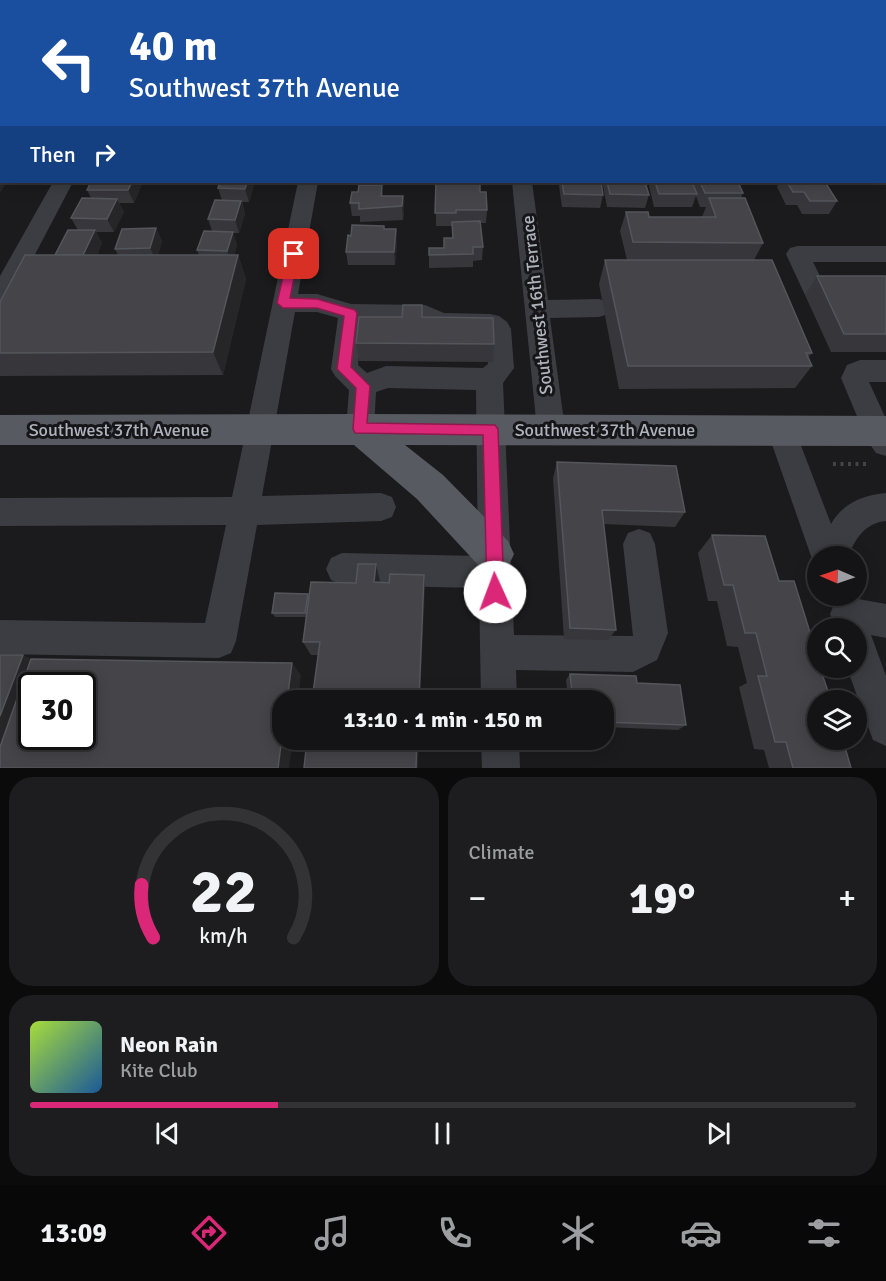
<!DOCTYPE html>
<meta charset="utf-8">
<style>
:root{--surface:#141416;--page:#1d1d1f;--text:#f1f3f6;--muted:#9d9ea1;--line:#333335;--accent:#db2777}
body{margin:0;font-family:Signika,sans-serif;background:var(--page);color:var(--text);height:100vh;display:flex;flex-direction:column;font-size:22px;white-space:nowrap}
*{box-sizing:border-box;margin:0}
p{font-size:20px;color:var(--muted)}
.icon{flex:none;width:33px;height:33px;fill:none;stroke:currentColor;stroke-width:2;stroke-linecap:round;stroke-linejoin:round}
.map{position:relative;height:768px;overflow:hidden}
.panel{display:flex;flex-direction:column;gap:9px;padding:9px;background:#0b0b0c;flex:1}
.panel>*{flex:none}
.guide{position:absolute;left:0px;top:0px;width:886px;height:183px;box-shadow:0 3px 15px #0003,0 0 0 2px var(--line);background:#1a4fa0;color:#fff;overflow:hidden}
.needle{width:39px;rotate:272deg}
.fabs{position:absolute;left:807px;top:546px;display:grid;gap:12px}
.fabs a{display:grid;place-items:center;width:60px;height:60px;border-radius:50%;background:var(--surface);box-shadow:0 3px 15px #0003,0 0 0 2px var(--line);font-size:30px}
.speed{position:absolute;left:18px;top:672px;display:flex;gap:12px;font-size:30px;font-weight:700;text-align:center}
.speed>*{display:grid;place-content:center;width:78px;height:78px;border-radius:50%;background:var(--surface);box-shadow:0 3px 15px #0003,0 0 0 2px var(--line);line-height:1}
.speed .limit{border:3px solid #111;border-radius:9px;background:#fff;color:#111}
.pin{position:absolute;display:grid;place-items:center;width:51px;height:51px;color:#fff;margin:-26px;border-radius:12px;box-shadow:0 3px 9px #0006}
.me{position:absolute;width:66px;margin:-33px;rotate:358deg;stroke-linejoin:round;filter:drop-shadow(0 0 4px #0008)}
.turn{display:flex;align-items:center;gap:21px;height:126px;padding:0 30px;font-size:27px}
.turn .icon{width:78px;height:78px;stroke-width:2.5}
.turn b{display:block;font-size:42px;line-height:51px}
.then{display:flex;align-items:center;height:57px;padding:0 30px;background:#0003;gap:12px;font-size:22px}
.big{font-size:45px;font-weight:700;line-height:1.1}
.panel .tile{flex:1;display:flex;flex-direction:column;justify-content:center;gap:9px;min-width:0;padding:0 21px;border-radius:24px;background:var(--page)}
.panel .dial{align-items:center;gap:0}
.dial svg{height:156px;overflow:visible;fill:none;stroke:var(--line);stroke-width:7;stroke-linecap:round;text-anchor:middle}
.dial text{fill:var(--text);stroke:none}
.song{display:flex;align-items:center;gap:18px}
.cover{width:72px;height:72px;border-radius:9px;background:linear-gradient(135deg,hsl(80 70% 55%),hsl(210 70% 35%))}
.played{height:6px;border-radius:3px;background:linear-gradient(90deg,var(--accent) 30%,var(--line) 30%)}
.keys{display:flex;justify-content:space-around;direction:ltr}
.heat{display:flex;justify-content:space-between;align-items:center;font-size:33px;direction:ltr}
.panel .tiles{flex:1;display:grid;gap:9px;grid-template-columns:1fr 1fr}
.tile:last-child{grid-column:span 2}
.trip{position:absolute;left:272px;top:690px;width:342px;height:60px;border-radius:24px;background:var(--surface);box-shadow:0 3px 15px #0003,0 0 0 2px var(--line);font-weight:700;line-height:60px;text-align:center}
.menu{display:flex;height:96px;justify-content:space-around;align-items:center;background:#080809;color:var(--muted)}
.menu .icon{width:42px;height:42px}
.menu .selected{color:var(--accent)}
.menu b{font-size:27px;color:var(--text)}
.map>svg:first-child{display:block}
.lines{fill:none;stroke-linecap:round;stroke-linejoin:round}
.path{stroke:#424449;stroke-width:4;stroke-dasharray:3 4.5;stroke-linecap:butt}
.minor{fill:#3c3d42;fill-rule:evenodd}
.major{fill:#585a61;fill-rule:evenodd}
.wall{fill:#37373b}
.shaded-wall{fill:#262629}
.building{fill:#444449;stroke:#54565b;stroke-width:1.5;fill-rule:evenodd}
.route{fill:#db2777;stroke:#8e194d;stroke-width:1.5}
.labels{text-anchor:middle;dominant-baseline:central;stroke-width:6;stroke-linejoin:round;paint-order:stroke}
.street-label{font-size:18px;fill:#aeb2bc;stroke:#161618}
</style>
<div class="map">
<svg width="886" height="768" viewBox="0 0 886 768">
<rect width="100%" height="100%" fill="#1b1b1d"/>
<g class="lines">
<!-- path -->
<polyline class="path" points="833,464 870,464"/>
<!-- minor -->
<g class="minor">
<rect x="154" y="0" width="16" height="2"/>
<polygon points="336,0 352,0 335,2"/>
<rect x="494" y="0" width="16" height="2"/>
<polygon points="815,0 831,0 832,2 816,2"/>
<rect x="0" y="33" width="2" height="10"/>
<rect x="885" y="50" width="1" height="10"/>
<rect x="885" y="81" width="1" height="11"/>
<polygon points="53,182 73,182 9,304 0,307 0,276"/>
<path d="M298,182H318L298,294H317L351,304L425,305L444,313L490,314L499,316L507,322L511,329L514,368L503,383L514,635L633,636L623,544L628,533L639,529L650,533L655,544L668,633L657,660L633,672L516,670L517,700H481L479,588L342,585L331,580L326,569L331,558L342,553L478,556L476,390L388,388L376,392L374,429L370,438L360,441L350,438L346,429L349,390L335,376L331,369L338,318L317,312H295L262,496L381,493L392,497L396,507L392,517L381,521L257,525L236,641L231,653L219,658L0,654V620L205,623L226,525L0,526V498L232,497ZM362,322L421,323L440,331L485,332L488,364L483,368L386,366L367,373L358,365Z"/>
<polygon points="512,182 532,182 548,300 599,299 608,302 611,308 608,314 599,317 550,318 565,429 561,438 551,441 541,438 537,429"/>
<polygon points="798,246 886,246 886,262 813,262 822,280 886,280 886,298 814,298 805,295 786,254 790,248"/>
<polygon points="860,360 886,360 886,382 869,382 886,419 886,456 876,453 867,440 841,378 847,365"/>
<path d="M781,418L791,421L795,430L831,524C843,503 863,495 886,493V521C865,523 856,538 848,556H818V568L811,556L767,430L771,421Z"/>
<polygon points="847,597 886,604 886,638 871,635 886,676 886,746 873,740 847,668 856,668 856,628 835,626 830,614 835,602"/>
<polygon points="481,740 519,740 520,768 482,768"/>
</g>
<!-- major -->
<polygon class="major" points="360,414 886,416 886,446 405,445 443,475 508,541 514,554 508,567 494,573 480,567 417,499 354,445 0,445 0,415"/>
</g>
<!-- wall -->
<g class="wall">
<polygon points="0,0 23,0 22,2 2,2 2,25 0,25"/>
<polygon points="91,0 129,0 129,2 70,2 91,1"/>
<rect x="194" y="0" width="24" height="2"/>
<polygon points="283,0 305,0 304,2 283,2"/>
<polygon points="754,0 802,0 803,2 754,2"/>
<polygon points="860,0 886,0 886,39 885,39 885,2 860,2"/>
<polygon points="0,94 2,94 2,182 6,183 0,192"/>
<polygon points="885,108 886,110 886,174 885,174"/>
<polygon points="91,182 141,182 142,184 134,203 119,203 124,212 114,232 96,232 102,243 97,255 118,255 115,249 156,228 162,241 158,255 199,255 197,250 212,231 208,219 222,200 218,188 220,182 253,182 254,185 249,202 242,202 245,214 239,233 233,233 237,245 234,255 238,255 246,279 223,375 0,376 0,302 55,255 78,230 71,218 91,198 87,190"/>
<rect x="356" y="182" width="43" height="1"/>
<polygon points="431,182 479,182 480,192 487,210 486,223 480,223 483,247 482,260 473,261 473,267 429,268 429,248 444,248 452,238 452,226 436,226 436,185 431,185"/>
<polygon points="560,182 601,182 603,195 600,208 562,207 559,186"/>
<polygon points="604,182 645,182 649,195 645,208 607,207 603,186"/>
<polygon points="650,182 692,182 693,183 693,182 738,182 743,193 741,198 763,243 754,260 812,353 808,358 812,366 795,388 619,389 599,284 605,260 627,260 620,231 626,212 649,217 702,217 706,207 700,207 696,196 692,207 654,207 649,186"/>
<polygon points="779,182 825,182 837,201 829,214 802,214 797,205 786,205 777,187"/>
<polygon points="382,185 383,196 403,196 404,209 403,220 360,222 360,216 352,216 350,203 358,192"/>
<polygon points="385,229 397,243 395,265 348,265 346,252"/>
<polygon points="817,276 886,276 886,352 831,352 805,295"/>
<polygon points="422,305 422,317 494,344 493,362 359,361 356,343"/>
<polygon points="557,462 685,512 675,527 604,524 616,630 608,640 564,639 553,478"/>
<polygon points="712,535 779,581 851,768 769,768 764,750 754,749 739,687 747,683 738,647 727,646 717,601 708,601 698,553"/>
<polygon points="424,575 425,591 318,655 311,655 303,642 306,617 275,617 272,613 308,594 309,596 380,581 380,582 389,583"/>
<polygon points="570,674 686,725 678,730 603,727 603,700 568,700 566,680"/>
</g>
<!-- shaded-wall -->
<g class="shaded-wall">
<polygon points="12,0 23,0 22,2 13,2"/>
<rect x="121" y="0" width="8" height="2"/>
<polygon points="2,42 2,59 0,56 0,44"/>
<polygon points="0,80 2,82 1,90 0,88"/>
<polygon points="0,174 2,176 2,182 5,182 6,183 0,192"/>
<polygon points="132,182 141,182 142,184 134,203 128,190"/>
<polygon points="247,182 253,182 254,185 249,202 245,189"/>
<polygon points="403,196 404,209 403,220 402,206"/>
<polygon points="117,199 124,212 114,232 107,219"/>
<polygon points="241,201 245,214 239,233 235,220"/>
<polygon points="156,228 162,241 156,261 150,248"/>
<polygon points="396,229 397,243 395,265 394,252"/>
<polygon points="95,230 102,243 91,268 83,255"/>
<polygon points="233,232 237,245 232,264 227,251"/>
<polygon points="238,255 246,279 223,375 213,352"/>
<polygon points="376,564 380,581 378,598 374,582"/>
<polygon points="424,575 425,591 420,700 419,700"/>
<polygon points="23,655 56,671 0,768 0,716"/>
<polygon points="292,663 301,675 298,700 287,700"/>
<polygon points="282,740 293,740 289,768 278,768"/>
<polygon points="417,740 419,740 418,768 416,768"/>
</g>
<!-- building -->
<g class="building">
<polygon points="71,0 112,2 70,2"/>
<polygon points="380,0 398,0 398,2 379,2"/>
<rect x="454" y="0" width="19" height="2"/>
<rect x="529" y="0" width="41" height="2"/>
<polygon points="576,0 617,0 618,2 576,2"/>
<polygon points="624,0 662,0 663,2 625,2"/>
<polygon points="775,0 802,0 803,2 776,2"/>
<polygon points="865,0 886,0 886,9 885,9 885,2 866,2"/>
<rect x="0" y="3" width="2" height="9"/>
<rect x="0" y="94" width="2" height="20"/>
<polygon points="885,108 886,110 886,126 885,126"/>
<rect x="0" y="117" width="2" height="21"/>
<polygon points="885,137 886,137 886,156 885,154"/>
<rect x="0" y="147" width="2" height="17"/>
<polygon points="91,182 132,182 128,190 87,190"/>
<polygon points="220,182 247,182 245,189 218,188"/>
<polygon points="436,182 454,182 454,184 480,184 480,192 486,192 487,210 456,210 456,213 435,213"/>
<polygon points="562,182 601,182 603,195 564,194"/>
<polygon points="607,182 645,182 649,195 610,194"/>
<polygon points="655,182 692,182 697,194 659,194"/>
<polygon points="700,182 738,182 743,193 705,193"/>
<polygon points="787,182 825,182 837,201 810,201 804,192 793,192"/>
<polygon points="359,185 382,185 381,196 403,196 402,206 359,209 359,203 350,203 352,192 358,192"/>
<polygon points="82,198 117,199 107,219 71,218"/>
<polygon points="709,198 745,198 763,243 633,242 626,212 648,212 649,217 716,217"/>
<polygon points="215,200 241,201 235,220 208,219"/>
<polygon points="480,221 483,247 473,247 473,254 429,255 429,248 444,248 444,238 453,238 452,222"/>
<polygon points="352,225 384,226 384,229 396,229 394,252 346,252 348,235 351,236"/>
<polygon points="156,228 150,248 115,249 122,229"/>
<polygon points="68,230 95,230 83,255 55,255"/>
<polygon points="204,231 233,232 227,251 197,250"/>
<polygon points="25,255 238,255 213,352 0,353 0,302"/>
<polygon points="605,260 772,260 812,353 806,353 812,366 628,366"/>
<polygon points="817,276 886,276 886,334 844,334"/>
<polygon points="403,305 422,305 422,317 493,318 494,344 356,343 359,317 402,317"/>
<polygon points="557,462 676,466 685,512 602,510 616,630 570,628"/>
<polygon points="712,535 765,536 779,581 794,581 818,658 818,668 820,668 831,700 818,700 818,740 843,740 851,768 793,768 786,742 775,742 758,676 767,676 756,633 745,633 733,585 724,585"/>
<polygon points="358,564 376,564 374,582 389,583 390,574 424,575 419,700 312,700 320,642 303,642 311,582 356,583"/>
<polygon points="275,593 308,594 305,613 272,613"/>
<polygon points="0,655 23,655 0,716"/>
<path d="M31,659L292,663L287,700H282V737L278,768H0V747ZM32,686H82V736H32Z"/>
<polygon points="570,674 636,676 637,683 680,685 686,725 603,722 603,700 573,700"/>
<polygon points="307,740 417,740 416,768 304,768"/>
</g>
<!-- route -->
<polygon class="route" points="294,250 299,254 290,298 317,299 355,310 357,313 351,367 370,386 367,423 495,425 498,429 504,592 501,598 495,600 490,598 487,592 483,435 355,433 353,429 356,388 337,369 344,316 317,308 283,308 277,303 288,254"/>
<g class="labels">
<!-- street labels -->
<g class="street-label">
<text transform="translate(537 305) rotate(-96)">Southwest 16th Terrace</text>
<text x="119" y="430">Southwest 37th Avenue</text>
<text x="605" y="430">Southwest 37th Avenue</text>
</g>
</g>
</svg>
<div class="fabs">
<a><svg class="needle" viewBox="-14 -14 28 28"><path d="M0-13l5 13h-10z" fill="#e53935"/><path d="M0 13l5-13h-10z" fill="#9d9ea1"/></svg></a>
<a><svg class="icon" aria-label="search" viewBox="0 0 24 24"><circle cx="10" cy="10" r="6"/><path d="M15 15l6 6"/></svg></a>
<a><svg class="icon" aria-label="layers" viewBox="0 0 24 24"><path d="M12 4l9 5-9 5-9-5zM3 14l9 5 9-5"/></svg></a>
</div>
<div class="speed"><div class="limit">30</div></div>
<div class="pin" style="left:294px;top:254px;background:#d93025"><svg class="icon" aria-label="arrive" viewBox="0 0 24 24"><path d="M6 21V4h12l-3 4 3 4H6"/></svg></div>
<svg class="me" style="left:495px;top:592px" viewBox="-20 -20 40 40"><circle r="19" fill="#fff"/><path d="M0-13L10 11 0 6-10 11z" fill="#db2777"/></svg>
<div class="trip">13:10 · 1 min · 150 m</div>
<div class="guide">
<div class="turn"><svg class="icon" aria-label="left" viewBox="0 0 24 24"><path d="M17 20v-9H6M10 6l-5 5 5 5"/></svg><div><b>40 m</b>Southwest 37th Avenue</div></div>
<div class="then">Then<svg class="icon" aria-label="right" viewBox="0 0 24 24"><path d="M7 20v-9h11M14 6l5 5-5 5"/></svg></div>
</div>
</div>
<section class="panel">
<div class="tiles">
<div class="tile dial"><svg viewBox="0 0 100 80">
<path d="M14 69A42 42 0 1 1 86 69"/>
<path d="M14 69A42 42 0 0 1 8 42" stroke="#db2777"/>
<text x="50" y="56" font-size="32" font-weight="700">22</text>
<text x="50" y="72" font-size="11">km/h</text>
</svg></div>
<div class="tile"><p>Climate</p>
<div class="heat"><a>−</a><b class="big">19°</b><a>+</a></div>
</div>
<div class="tile">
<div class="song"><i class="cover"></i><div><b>Neon Rain</b><p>Kite Club</p></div></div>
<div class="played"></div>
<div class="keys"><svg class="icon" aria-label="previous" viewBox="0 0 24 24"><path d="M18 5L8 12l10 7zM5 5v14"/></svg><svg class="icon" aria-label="pause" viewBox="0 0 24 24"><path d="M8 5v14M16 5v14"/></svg><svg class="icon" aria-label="next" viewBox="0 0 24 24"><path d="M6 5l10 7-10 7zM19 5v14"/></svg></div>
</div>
</div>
</section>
<nav class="menu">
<b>13:09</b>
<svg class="icon selected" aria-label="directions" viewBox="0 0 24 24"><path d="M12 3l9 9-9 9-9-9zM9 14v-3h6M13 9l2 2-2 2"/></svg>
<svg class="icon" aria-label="music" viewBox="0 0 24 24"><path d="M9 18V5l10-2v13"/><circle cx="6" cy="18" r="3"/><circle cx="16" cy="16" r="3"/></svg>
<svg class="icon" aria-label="phone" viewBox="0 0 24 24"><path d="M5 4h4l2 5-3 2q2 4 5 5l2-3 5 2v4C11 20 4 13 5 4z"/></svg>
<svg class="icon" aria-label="climate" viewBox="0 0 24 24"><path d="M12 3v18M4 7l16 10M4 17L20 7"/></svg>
<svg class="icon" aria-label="car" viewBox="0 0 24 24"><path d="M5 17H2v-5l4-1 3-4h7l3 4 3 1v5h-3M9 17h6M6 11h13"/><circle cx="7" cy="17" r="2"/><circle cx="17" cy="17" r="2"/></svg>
<svg class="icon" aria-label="filters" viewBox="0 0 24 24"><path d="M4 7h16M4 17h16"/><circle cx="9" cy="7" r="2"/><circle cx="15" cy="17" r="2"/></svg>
</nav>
